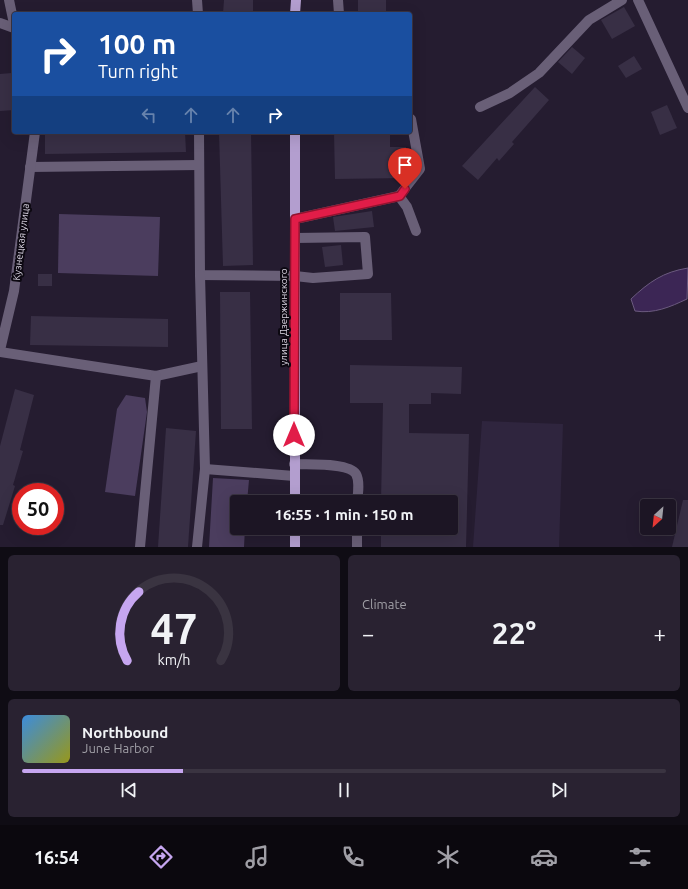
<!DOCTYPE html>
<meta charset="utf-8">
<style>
:root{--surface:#1c1524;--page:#292231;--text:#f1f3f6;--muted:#a09fa6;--line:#3a3441;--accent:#c6a6f0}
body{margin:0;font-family:Ubuntu,sans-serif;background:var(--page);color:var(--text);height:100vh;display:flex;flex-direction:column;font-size:15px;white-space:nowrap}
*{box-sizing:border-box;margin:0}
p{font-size:13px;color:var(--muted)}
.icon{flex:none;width:22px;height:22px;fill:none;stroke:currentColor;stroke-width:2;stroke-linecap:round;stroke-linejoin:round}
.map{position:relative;height:547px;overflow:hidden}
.side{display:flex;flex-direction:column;gap:8px;padding:8px;background:#0f0c14;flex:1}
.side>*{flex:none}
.hud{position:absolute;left:12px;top:12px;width:400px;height:122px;border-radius:4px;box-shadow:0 4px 16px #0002,0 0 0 1px var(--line);background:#1a4fa0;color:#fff;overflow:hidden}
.needle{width:26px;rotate:207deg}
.fabs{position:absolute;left:640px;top:499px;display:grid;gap:8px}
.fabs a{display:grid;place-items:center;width:36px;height:36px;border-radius:4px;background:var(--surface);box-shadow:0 4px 16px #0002,0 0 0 1px var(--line);font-size:20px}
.speed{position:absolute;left:12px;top:483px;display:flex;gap:8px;font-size:20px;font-weight:700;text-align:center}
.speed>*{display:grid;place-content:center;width:52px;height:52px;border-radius:50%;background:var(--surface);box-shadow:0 4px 16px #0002,0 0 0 1px var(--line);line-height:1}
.speed .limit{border:6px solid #d22;background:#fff;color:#111}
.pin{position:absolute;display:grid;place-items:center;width:34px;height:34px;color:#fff;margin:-41px -17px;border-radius:50% 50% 50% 0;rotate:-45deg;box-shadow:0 0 4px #0007}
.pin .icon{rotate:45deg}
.me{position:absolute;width:44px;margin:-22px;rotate:0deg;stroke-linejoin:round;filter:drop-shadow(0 0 3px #0008)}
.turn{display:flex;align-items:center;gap:14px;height:84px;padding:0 20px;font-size:18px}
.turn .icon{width:52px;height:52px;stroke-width:2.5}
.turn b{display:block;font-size:28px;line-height:34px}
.lanes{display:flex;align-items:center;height:38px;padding:0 20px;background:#0003;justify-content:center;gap:20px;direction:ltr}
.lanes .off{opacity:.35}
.big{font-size:30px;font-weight:600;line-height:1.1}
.side .widget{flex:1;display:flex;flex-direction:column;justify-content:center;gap:6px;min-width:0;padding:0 14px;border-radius:6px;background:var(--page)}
.side .dial{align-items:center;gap:0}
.dial svg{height:104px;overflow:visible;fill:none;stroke:var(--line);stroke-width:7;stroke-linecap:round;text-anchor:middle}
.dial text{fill:var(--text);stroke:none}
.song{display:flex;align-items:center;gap:12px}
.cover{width:48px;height:48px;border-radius:6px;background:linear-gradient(135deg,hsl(210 70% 55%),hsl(60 70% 35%))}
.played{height:4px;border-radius:2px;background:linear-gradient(90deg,var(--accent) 25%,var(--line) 25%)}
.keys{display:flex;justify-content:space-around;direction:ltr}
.heat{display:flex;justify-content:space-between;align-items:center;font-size:22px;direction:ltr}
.side .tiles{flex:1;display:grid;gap:8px;grid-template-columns:1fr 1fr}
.widget:last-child{grid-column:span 2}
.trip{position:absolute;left:230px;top:495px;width:228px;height:40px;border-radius:4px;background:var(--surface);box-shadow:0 4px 16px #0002,0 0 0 1px var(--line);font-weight:600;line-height:40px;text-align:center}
.tabs{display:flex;height:64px;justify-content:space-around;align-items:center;background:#0b080e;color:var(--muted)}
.tabs .icon{width:28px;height:28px}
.tabs .selected{color:var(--accent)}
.tabs b{font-size:18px;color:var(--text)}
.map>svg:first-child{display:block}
.built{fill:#2f253e}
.green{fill:#4b3d5e}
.water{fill:#3c2655;stroke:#6b5a7f}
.building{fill:#382f45}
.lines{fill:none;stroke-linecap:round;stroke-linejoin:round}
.minor{stroke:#695f77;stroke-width:10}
.major{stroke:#b39ecf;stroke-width:10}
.route-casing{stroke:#92132f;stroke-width:10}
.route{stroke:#e11d48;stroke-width:7}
.labels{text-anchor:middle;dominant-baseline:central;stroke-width:4;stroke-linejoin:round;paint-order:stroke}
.street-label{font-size:10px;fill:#dad5e2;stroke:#0c0811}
</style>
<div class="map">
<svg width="688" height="547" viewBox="0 0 688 547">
<rect width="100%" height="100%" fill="#251c30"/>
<!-- built -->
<polygon class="built" points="482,421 563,424 559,547 473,547"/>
<!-- green -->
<g class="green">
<polygon points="59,214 160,217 158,276 58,273"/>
<polygon points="126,395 145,398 147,412 135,496 105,492 117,409"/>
<polygon points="213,478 249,480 247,502 237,502 237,528 245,528 244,547 209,547"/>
</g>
<!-- water -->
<path class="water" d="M688,268L687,299C670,307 654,314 635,311L631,299C649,282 663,272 688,268Z"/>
<!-- building -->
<g class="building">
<polygon points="224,0 253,0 253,14 223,14"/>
<rect x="358" y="0" width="28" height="14"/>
<polygon points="624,7 635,26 612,39 601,20"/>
<polygon points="572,47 585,58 572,74 558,62"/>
<polygon points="634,56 642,69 626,78 618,66"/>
<polygon points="12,73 14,110 0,111 0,74"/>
<polygon points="535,87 549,100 512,142 514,144 499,161 497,158 478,180 462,166"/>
<polygon points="667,105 677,128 660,135 651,112"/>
<polygon points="45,132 185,132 186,152 45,154"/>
<polygon points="219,132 251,132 253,265 223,266"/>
<polygon points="334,132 390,132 390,147 406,147 406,176 405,178 335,179"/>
<polygon points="372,211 374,227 335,231 333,217"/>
<polygon points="341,245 343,265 325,267 322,247"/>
<rect x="38" y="274" width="14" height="12"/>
<polygon points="220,292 250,292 252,429 221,429"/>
<polygon points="340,293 391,293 392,340 340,340"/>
<polygon points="31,316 168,319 168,347 30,345"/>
<polygon points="350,365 462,367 461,394 431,393 431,404 409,404 409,433 469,434 466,547 381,547 381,528 451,528 451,502 381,502 383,403 350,403"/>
<polygon points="15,389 34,395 20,450 23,451 13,485 15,486 3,525 0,525 0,446"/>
<polygon points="166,428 196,431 188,547 158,547"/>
<polygon points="683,500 688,500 688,547 672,547"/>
</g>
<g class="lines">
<!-- minor -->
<g class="minor">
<polyline points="9,0 14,24"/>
<polyline points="197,0 198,14"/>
<polyline points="338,0 339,14"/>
<polyline points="638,0 688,108"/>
<polyline points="0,23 14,28"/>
<polyline points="480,107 510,93 539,73 589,20 622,0"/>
<polyline points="199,132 200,275 295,276 313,278 368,274 365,237 295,238"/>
<polyline points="30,167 199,165"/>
<polyline points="399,196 407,207 416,231"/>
<polyline points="295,219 399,196 420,169 411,119"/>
<polyline points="0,350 14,291 35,132"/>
<polyline points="0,352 156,376 202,366"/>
<path d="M294,464C308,465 348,462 356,474C360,481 358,494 357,502"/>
<polyline points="205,469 294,476"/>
<polyline points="140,547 156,376"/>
<polyline points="197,547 205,469 200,275"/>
<polyline points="357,547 357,528"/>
</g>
<!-- major -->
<g class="major">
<polyline points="295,14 296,0"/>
<polyline points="295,502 295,132"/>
<polyline points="295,528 295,547"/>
</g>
</g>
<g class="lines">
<defs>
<polyline id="route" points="294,435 295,219 400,196 405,189"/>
</defs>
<!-- route casing -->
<use href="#route" class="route-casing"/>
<!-- route -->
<use href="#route" class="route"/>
</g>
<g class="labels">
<!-- street labels -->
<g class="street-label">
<text transform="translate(21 242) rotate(-83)">Кузнецкая улица</text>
<text transform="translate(283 317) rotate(-90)">улица Дзержинского</text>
</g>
</g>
</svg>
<div class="fabs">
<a><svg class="needle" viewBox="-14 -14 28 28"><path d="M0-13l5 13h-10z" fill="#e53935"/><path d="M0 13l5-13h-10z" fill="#a09fa6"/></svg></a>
</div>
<div class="speed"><div class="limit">50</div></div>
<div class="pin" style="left:405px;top:189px;background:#d93025"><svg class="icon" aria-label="arrive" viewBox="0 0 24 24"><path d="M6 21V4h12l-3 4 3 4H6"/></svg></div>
<svg class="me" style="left:294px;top:435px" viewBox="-20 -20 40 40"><circle r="19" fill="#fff"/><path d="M0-13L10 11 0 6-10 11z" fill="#e11d48"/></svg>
<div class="trip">16:55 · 1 min · 150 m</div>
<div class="hud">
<div class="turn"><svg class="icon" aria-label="right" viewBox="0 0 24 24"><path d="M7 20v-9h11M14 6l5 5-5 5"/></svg><div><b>100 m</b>Turn right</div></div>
<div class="lanes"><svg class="icon off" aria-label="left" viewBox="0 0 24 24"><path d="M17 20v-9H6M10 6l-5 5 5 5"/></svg><svg class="icon off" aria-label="ahead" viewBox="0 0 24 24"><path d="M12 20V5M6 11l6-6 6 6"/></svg><svg class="icon off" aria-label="ahead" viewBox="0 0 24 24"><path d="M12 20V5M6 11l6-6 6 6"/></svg><svg class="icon" aria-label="right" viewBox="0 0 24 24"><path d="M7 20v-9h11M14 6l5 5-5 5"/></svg></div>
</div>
</div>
<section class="side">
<div class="tiles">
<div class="widget dial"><svg viewBox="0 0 100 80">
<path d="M14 69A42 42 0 1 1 86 69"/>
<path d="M14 69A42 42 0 0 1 23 16" stroke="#c6a6f0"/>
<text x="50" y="56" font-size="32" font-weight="700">47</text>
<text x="50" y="72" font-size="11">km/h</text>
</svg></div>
<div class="widget"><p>Climate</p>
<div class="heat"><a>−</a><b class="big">22°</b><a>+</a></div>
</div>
<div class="widget">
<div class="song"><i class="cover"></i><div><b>Northbound</b><p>June Harbor</p></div></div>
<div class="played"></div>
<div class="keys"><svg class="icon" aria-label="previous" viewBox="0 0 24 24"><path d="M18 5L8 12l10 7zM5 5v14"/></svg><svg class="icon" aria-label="pause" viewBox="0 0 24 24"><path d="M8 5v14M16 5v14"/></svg><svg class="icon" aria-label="next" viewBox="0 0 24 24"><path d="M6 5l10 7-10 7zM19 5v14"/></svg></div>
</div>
</div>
</section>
<nav class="tabs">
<b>16:54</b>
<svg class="icon selected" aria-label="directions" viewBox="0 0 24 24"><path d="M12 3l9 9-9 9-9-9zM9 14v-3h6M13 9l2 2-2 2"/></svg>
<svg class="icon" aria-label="music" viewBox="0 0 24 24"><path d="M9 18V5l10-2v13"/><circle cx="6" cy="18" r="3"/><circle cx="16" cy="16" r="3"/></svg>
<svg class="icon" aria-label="phone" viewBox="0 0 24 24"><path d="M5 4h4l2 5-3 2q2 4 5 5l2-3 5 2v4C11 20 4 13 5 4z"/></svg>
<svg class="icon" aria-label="climate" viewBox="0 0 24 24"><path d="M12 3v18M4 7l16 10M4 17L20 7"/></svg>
<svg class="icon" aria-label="car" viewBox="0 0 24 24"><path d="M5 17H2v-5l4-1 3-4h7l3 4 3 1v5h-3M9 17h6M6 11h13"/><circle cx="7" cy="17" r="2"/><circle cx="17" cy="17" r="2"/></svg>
<svg class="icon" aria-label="filters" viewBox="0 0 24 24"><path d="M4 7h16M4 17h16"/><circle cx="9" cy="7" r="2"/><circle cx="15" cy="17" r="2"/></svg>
</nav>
